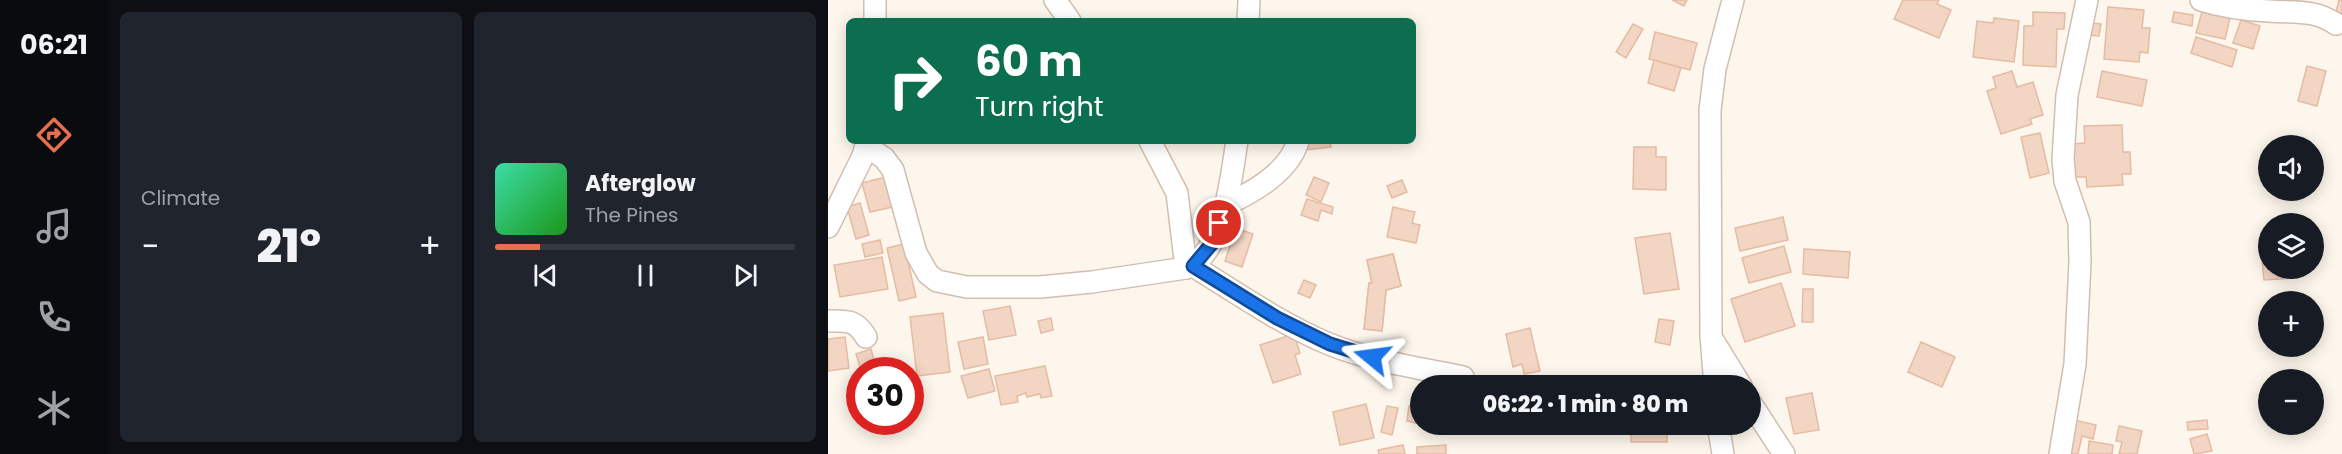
<!DOCTYPE html>
<meta charset="utf-8">
<style>
:root{--surface:#171b24;--page:#20242c;--text:#f1f3f6;--muted:#9ea1a6;--line:#363941;--accent:#e76f51}
body{margin:0;font-family:Poppins,sans-serif;background:var(--page);color:var(--text);height:100vh;display:flex;flex-direction:column;font-size:22px;white-space:nowrap}
*{box-sizing:border-box;margin:0}
p{font-size:20px;color:var(--muted)}
.icon{flex:none;width:33px;height:33px;fill:none;stroke:currentColor;stroke-width:2;stroke-linecap:round;stroke-linejoin:round}
.map{position:relative;flex:1;overflow:hidden}
.drawer{display:flex;flex-direction:column;gap:12px;padding:12px;background:#0d0f14;width:720px}
.drawer>*{flex:none}
.guide{position:absolute;left:18px;top:18px;width:570px;height:126px;border-radius:9px;box-shadow:0 3px 15px #0003;background:#0b6e4f;color:#fff;overflow:hidden}
.buttons{position:absolute;left:1430px;top:135px;display:grid;gap:12px}
.buttons a{display:grid;place-items:center;width:66px;height:66px;border-radius:50%;background:var(--surface);box-shadow:0 3px 15px #0003;font-size:30px}
.speed{position:absolute;left:18px;top:357px;display:flex;gap:12px;font-size:30px;font-weight:700;text-align:center}
.speed>*{display:grid;place-content:center;width:78px;height:78px;border-radius:50%;background:var(--surface);box-shadow:0 3px 15px #0003;line-height:1}
.speed .limit{border:9px solid #d22;background:#fff;color:#111}
.pin{position:absolute;display:grid;place-items:center;width:51px;height:51px;color:#fff;margin:-26px;border:3px solid #fff;border-radius:50%;box-shadow:0 2px 6px #0007}
.me{position:absolute;width:66px;margin:-33px;rotate:286deg;stroke-linejoin:round;filter:drop-shadow(0 0 4px #0008)}
.turn{display:flex;align-items:center;gap:21px;height:126px;padding:0 30px;font-size:27px}
.turn .icon{width:78px;height:78px;stroke-width:2.5}
.turn b{display:block;font-size:42px;line-height:51px}
.big{font-size:45px;font-weight:800;line-height:1.1}
.drawer .card{flex:1;display:flex;flex-direction:column;justify-content:center;gap:9px;min-width:0;padding:0 21px;border-radius:9px;background:var(--page)}
.song{display:flex;align-items:center;gap:18px}
.cover{width:72px;height:72px;border-radius:9px;background:linear-gradient(135deg,hsl(160 70% 55%),hsl(120 70% 35%))}
.played{height:6px;border-radius:3px;background:linear-gradient(90deg,var(--accent) 15%,var(--line) 15%)}
.keys{display:flex;justify-content:space-around;direction:ltr}
.heat{display:flex;justify-content:space-between;align-items:center;font-size:33px;direction:ltr}
.drawer .tiles{flex:1;display:grid;gap:12px;grid-template-columns:repeat(2,1fr)}
.trip{position:absolute;left:582px;top:375px;width:351px;height:60px;border-radius:30px;background:var(--surface);box-shadow:0 3px 15px #0003;font-weight:800;line-height:60px;text-align:center}
main{display:flex;flex:1;min-height:0}
.dock{display:flex;flex-direction:column;width:108px;justify-content:space-around;align-items:center;background:#090b0e;color:var(--muted)}
.dock .icon{width:42px;height:42px}
.dock .active{color:var(--accent)}
.dock b{font-size:27px;color:var(--text)}
.map>svg:first-child{display:block}
.building{fill:#f3d5c3;stroke:#e6bba3;stroke-width:1.5;fill-rule:evenodd}
.lines{fill:none;stroke-linecap:round;stroke-linejoin:round}
.street-casing{stroke:#d1beb0;stroke-width:24}
.street{stroke:#fff;stroke-width:21}
.route-casing{stroke:#114b97;stroke-width:15}
.route{stroke:#1a73e8;stroke-width:10}
</style>
<main>
<nav class="dock">
<b>06:21</b>
<svg class="icon active" aria-label="directions" viewBox="0 0 24 24"><path d="M12 3l9 9-9 9-9-9zM9 14v-3h6M13 9l2 2-2 2"/></svg>
<svg class="icon" aria-label="music" viewBox="0 0 24 24"><path d="M9 18V5l10-2v13"/><circle cx="6" cy="18" r="3"/><circle cx="16" cy="16" r="3"/></svg>
<svg class="icon" aria-label="phone" viewBox="0 0 24 24"><path d="M5 4h4l2 5-3 2q2 4 5 5l2-3 5 2v4C11 20 4 13 5 4z"/></svg>
<svg class="icon" aria-label="climate" viewBox="0 0 24 24"><path d="M12 3v18M4 7l16 10M4 17L20 7"/></svg>
</nav>
<section class="drawer">
<div class="tiles">
<div class="card"><p>Climate</p>
<div class="heat"><a>−</a><b class="big">21°</b><a>+</a></div>
</div>
<div class="card">
<div class="song"><i class="cover"></i><div><b>Afterglow</b><p>The Pines</p></div></div>
<div class="played"></div>
<div class="keys"><svg class="icon" aria-label="previous" viewBox="0 0 24 24"><path d="M18 5L8 12l10 7zM5 5v14"/></svg><svg class="icon" aria-label="pause" viewBox="0 0 24 24"><path d="M8 5v14M16 5v14"/></svg><svg class="icon" aria-label="next" viewBox="0 0 24 24"><path d="M6 5l10 7-10 7zM19 5v14"/></svg></div>
</div>
</div>
</section>
<div class="map">
<svg width="1514" height="454" viewBox="0 0 1514 454">
<rect width="100%" height="100%" fill="#fdf6ec"/>
<!-- building -->
<g class="building">
<polygon points="844,0 859,0 856,6"/>
<polygon points="1075,0 1111,0 1109,4 1123,10 1111,38 1066,19"/>
<polygon points="1511,0 1514,0 1514,22 1506,20"/>
<polygon points="1280,7 1316,10 1314,28 1322,28 1320,53 1312,52 1311,62 1276,59"/>
<polygon points="1205,12 1237,13 1236,29 1229,29 1228,67 1195,65 1196,26 1205,26"/>
<polygon points="1346,12 1365,15 1364,26 1344,22"/>
<polygon points="1374,12 1402,18 1397,39 1368,33"/>
<polygon points="1166,18 1191,21 1186,62 1145,57 1149,21 1165,23"/>
<polygon points="1413,20 1432,26 1425,49 1405,43"/>
<polygon points="1262,23 1273,24 1271,36 1260,35"/>
<polygon points="805,24 815,29 798,58 788,52"/>
<polygon points="827,32 869,43 862,70 821,59"/>
<polygon points="1368,37 1409,50 1404,67 1363,53"/>
<polygon points="826,60 853,68 846,91 820,83"/>
<polygon points="1479,66 1498,71 1489,106 1470,101"/>
<polygon points="1184,71 1189,87 1205,82 1215,115 1202,119 1204,124 1173,134 1159,91 1168,88 1165,77"/>
<polygon points="1274,71 1319,80 1314,106 1269,97"/>
<polygon points="1294,125 1295,152 1302,152 1303,174 1294,174 1295,185 1259,187 1258,177 1246,177 1245,144 1257,143 1256,126"/>
<polygon points="1212,133 1221,173 1202,178 1193,137"/>
<polygon points="476,141 502,141 503,147 477,150"/>
<polygon points="806,147 828,147 828,157 838,157 838,190 805,189"/>
<polygon points="58,177 65,207 42,212 34,183"/>
<polygon points="486,177 501,183 493,202 478,195"/>
<polygon points="574,180 579,192 564,198 559,186"/>
<polygon points="479,199 505,207 504,214 493,210 490,221 473,215"/>
<polygon points="32,203 41,235 28,239 19,207"/>
<polygon points="565,207 587,212 584,223 592,225 588,243 559,237"/>
<polygon points="955,217 960,240 912,251 907,228"/>
<polygon points="408,228 425,234 414,267 397,261"/>
<polygon points="842,233 851,289 816,294 807,238"/>
<polygon points="1440,237 1440,268 1466,268 1466,278 1436,280 1432,238"/>
<polygon points="52,240 55,253 37,257 34,244"/>
<polygon points="76,244 88,297 71,301 59,248"/>
<polygon points="956,246 963,272 921,283 914,258"/>
<polygon points="976,249 1022,252 1020,278 975,274"/>
<path d="M565,254L573,286L558,290L554,331L536,329L541,283H544L539,260ZM558,273L559,281L548,282L547,275Z"/>
<polygon points="565,254 573,286 558,290 554,331 536,329 541,283 544,283 539,260"/>
<polygon points="54,257 60,289 12,297 6,265"/>
<polygon points="476,280 488,285 482,298 470,293"/>
<polygon points="953,283 967,326 917,342 903,299"/>
<polygon points="975,289 985,289 985,322 974,322"/>
<polygon points="182,306 188,335 161,340 155,311"/>
<polygon points="115,313 122,372 89,376 82,317"/>
<polygon points="223,318 225,330 213,333 210,321"/>
<polygon points="831,319 846,321 842,345 827,342"/>
<polygon points="702,328 712,371 696,374 694,364 685,367 678,334"/>
<polygon points="466,334 472,353 467,355 473,374 445,383 432,345"/>
<polygon points="17,337 21,368 0,371 0,339"/>
<polygon points="155,337 160,364 136,369 130,342"/>
<polygon points="1093,342 1127,357 1114,387 1080,372"/>
<polygon points="43,349 48,367 33,370 28,354"/>
<polygon points="217,366 224,396 213,398 212,394 199,397 198,393 189,396 190,402 173,405 167,376"/>
<polygon points="161,369 167,391 140,398 133,376"/>
<polygon points="984,393 991,430 966,434 958,398"/>
<polygon points="538,404 546,438 512,445 505,412"/>
<polygon points="559,406 570,408 564,435 553,432"/>
<polygon points="581,406 592,408 592,424 579,421"/>
<polygon points="1246,420 1268,425 1265,439 1254,436 1250,454 1238,454"/>
<polygon points="1379,420 1380,429 1360,430 1359,422"/>
<rect x="803" y="424" width="36" height="18"/>
<polygon points="1291,426 1314,431 1309,454 1291,454 1294,442 1288,441"/>
<polygon points="1379,434 1384,451 1366,454 1362,439"/>
<polygon points="1261,441 1285,445 1284,454 1260,454"/>
<polygon points="575,445 577,454 551,454 550,450"/>
<polygon points="618,445 618,454 589,454 589,447"/>
</g>
<g class="lines">
<defs>
<g id="street">
<polyline points="227,0 242,21"/>
<path d="M1373,0C1395,7 1418,10 1441,11C1467,13 1486,9 1508,24"/>
<polyline points="47,21 47,0"/>
<polyline points="420,21 421,1"/>
<polyline points="322,141 349,193 358,268"/>
<path d="M38,146L56,158L65,170L88,253L100,274L109,281L139,287H212L264,282L358,268C397,252 403,177 409,141"/>
<path d="M397,205C424,193 461,172 470,141"/>
<polyline points="0,227 35,156 39,141"/>
<path d="M365,266C409,293 453,324 501,344C543,361 591,368 635,377"/>
<path d="M0,321C19,321 27,319 38,337"/>
<polyline points="886,342 913,386"/>
<polyline points="887,386 883,336 882,110 887,69 905,0"/>
<polyline points="922,402 956,454"/>
<polyline points="890,424 895,454"/>
<polyline points="1232,454 1247,364 1252,262 1251,222 1237,181 1235,159 1239,95 1259,0"/>
</g>
</defs>
<!-- street casing -->
<use href="#street" class="street-casing"/>
<!-- street -->
<use href="#street" class="street"/>
</g>
<g class="lines">
<defs>
<polyline id="route" points="391,223 386,241 365,266 449,318 502,344 544,357"/>
</defs>
<!-- route casing -->
<use href="#route" class="route-casing"/>
<!-- route -->
<use href="#route" class="route"/>
</g>
</svg>
<div class="buttons">
<a><svg class="icon" aria-label="sound" viewBox="0 0 24 24"><path d="M4 9h4l5-4v14l-5-4H4zM17 9q2 3 0 6"/></svg></a>
<a><svg class="icon" aria-label="layers" viewBox="0 0 24 24"><path d="M12 4l9 5-9 5-9-5zM3 14l9 5 9-5"/></svg></a>
<a>+</a>
<a>−</a>
</div>
<div class="speed"><div class="limit">30</div></div>
<div class="pin" style="left:391px;top:223px;background:#d93025"><svg class="icon" aria-label="arrive" viewBox="0 0 24 24"><path d="M6 21V4h12l-3 4 3 4H6"/></svg></div>
<svg class="me" style="left:544px;top:357px" viewBox="-20 -20 40 40"><path d="M0-17L14 15 0 8-14 15z" fill="#1a73e8" stroke="#fff" stroke-width="4"/></svg>
<div class="trip">06:22 · 1 min · 80 m</div>
<div class="guide">
<div class="turn"><svg class="icon" aria-label="right" viewBox="0 0 24 24"><path d="M7 20v-9h11M14 6l5 5-5 5"/></svg><div><b>60 m</b>Turn right</div></div>
</div>
</div>
</main>
